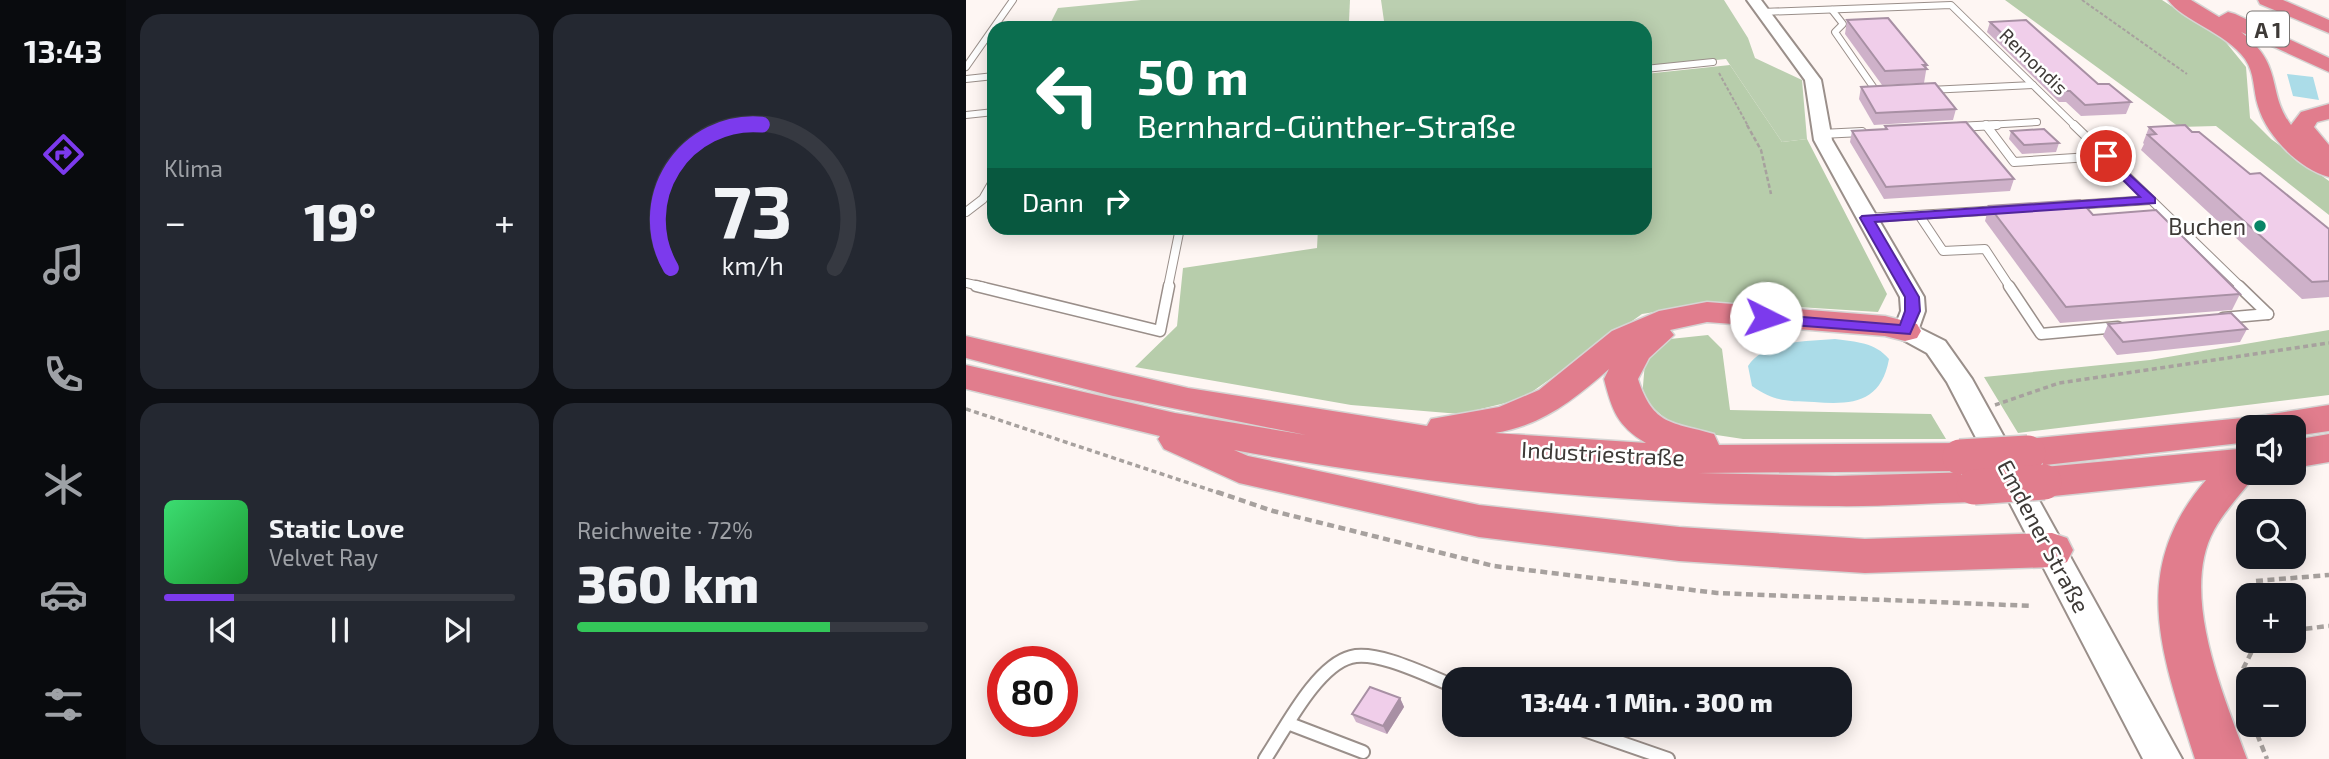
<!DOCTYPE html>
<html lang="de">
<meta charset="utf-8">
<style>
:root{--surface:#171b24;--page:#242831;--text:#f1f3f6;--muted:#9ea1a6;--line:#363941;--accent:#7c3aed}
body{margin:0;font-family:"Exo 2",sans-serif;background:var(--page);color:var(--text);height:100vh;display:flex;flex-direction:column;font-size:26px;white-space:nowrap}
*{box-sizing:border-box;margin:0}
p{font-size:23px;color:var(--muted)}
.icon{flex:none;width:38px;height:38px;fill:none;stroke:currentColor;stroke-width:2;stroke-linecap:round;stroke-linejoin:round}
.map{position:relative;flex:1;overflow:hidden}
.sheet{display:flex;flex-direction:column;gap:14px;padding:14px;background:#0d0f14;width:840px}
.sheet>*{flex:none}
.banner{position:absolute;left:21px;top:21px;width:665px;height:214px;border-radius:21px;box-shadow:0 4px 18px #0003;background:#0b6e4f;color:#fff;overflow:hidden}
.controls{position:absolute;left:1270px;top:415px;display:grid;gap:14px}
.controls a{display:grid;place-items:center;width:70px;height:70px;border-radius:14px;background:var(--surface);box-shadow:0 4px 18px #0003;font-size:35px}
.speed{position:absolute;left:21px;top:646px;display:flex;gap:14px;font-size:35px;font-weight:700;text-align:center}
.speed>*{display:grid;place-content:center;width:91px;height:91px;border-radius:50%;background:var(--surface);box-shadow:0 4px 18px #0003;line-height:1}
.speed .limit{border:10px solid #d22;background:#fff;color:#111}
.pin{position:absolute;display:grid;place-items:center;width:60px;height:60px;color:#fff;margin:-30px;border:4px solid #fff;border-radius:50%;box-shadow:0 2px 7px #0007}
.me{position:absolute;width:77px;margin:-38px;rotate:94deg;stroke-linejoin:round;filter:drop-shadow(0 0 5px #0008)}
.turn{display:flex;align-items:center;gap:24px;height:147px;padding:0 35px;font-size:32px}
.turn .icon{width:91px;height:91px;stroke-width:2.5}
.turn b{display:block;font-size:49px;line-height:60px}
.then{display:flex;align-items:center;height:66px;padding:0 35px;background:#0003;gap:14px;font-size:26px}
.big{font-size:52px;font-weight:800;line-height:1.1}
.sheet .card{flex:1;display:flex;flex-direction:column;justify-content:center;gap:10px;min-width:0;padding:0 24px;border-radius:21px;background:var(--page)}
.sheet .dial{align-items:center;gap:0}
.dial svg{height:182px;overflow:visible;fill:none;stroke:var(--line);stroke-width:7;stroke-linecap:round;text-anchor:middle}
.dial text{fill:var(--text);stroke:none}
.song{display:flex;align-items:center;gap:21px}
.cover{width:84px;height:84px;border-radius:10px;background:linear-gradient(135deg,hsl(140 70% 55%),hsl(130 70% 35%))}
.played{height:7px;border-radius:4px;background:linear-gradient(90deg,var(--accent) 20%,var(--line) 20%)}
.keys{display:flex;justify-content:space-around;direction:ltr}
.heat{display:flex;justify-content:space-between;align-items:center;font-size:38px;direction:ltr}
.charge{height:10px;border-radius:5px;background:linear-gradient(90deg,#34c759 72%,var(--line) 0)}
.sheet .tiles{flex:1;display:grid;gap:14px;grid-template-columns:repeat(2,1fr)}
.trip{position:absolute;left:476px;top:667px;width:410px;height:70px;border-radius:21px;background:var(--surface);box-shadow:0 4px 18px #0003;font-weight:800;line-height:70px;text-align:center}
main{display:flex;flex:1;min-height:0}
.tabs{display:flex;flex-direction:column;width:126px;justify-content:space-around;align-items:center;background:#090b0e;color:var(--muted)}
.tabs .icon{width:49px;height:49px}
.tabs .current{color:var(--accent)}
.tabs b{font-size:32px;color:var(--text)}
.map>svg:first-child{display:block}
.green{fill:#bbcfb0}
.forest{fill:#b7cdab}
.water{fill:#abdce8}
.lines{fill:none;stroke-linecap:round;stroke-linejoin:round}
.lane-far3-casing{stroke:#9a8f8a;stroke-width:8}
.lane-far2-casing{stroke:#9a8f8a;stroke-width:10}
.lane-far1-casing{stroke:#9a8f8a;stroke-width:13}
.lane-casing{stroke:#9a8f8a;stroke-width:16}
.secondary-casing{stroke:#9a8f8a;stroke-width:4}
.highway-casing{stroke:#d5d4d3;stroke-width:3}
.path-far3{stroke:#a7a19e;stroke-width:2;stroke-dasharray:3.5 2;stroke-linecap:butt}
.path-far2{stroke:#a7a19e;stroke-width:2.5;stroke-dasharray:4.5 2.5;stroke-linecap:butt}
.path-far1{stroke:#a7a19e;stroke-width:3.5;stroke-dasharray:5 3.5;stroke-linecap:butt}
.path{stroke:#a7a19e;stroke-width:4.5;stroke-dasharray:7 4.5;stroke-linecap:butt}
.lane-far3{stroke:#fff;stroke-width:6}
.lane-far2{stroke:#fff;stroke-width:8}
.lane-far1{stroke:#fff;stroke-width:10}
.lane{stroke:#fff;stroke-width:12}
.secondary{fill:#fff;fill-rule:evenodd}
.highway{fill:#e17d8d;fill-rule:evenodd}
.highway-bridge-casing{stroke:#d5d4d3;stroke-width:38;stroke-linecap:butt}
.highway-bridge{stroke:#e17d8d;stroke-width:35}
.wall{fill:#ceb1c9}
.shaded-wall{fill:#a890a4}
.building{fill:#f0ceea;stroke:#a890a4;stroke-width:2}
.route{fill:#7c3aed;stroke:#51269a;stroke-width:2}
.poi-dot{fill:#088567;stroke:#fff;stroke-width:2.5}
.labels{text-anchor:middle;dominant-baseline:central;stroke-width:5;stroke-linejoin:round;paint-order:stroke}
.far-street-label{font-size:19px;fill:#3e3a37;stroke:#fff}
.shield{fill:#fff;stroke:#787573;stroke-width:2}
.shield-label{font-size:21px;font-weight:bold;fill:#3e3a37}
.poi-label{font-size:23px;fill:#3e3a37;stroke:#fff;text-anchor:end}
.street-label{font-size:23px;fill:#3e3a37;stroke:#fff}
</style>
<main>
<nav class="tabs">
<b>13:43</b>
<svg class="icon current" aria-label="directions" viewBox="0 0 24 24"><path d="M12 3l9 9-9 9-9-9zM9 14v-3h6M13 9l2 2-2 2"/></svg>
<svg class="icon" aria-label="music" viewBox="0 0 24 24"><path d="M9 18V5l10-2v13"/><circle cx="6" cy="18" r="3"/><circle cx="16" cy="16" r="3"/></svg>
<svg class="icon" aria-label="phone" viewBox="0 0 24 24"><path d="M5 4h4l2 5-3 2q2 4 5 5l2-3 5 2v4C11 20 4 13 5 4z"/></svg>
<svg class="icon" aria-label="climate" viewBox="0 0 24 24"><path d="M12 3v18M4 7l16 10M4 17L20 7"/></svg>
<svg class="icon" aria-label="car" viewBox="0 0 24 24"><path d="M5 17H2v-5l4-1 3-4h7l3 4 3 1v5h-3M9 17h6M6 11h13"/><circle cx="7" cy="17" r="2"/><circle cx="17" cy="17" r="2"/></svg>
<svg class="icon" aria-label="filters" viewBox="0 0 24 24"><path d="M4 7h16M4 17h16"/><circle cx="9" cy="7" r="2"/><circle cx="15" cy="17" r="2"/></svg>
</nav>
<section class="sheet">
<div class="tiles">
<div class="card"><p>Klima</p>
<div class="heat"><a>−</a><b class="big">19°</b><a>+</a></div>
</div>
<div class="card dial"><svg viewBox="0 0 100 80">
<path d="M14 69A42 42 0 1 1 86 69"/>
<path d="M14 69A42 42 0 0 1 54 6" stroke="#7c3aed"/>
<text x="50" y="56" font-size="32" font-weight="700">73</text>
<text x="50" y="72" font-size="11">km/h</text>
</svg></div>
<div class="card">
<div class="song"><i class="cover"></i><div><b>Static Love</b><p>Velvet Ray</p></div></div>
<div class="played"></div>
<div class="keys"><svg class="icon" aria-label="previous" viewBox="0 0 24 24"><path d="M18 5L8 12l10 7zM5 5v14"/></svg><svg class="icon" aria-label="pause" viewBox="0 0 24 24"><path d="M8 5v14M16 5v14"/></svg><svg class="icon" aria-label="next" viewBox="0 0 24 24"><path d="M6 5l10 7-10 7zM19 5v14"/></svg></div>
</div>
<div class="card"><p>Reichweite · 72%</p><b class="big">360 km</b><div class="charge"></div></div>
</div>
</section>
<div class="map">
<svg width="1363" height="759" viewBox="0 0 1363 759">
<rect width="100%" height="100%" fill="#fef6f3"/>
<!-- green -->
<g class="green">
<polygon points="175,0 384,0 383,21 319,28 82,28 92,8"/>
<polygon points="415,0 758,0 782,38 789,58 836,80 841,139 816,142 760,59 679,67 679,28 419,28"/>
</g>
<!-- forest -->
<g class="forest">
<polygon points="1039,0 1196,0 1258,40 1280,67 1284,118 1305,139 1363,181 1363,215 1250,126 1213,127"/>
<polygon points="764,65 816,142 841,139 921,294 912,312 752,302 676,314 556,399 494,414 385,405 169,367 211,326 217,268 351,248 352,228 679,228 679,74"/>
<polygon points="1363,330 1363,395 1052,433 1018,377 1184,360"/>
<polygon points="742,335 756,349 764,410 965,414 980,439 777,439 711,429 676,398 679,362 704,339"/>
</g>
<!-- water -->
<g class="water">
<polygon points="1321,74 1347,77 1353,100 1327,96"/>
<path d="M869,339C890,342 909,342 923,359C915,403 886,405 848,402C821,401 809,402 786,386L782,366C801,339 838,342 869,339Z"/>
</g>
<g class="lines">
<defs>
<g id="lane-far3">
<polyline points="866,10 877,24 869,32 910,91 916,91"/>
<polyline points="797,12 985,5 1109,126"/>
<polyline points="0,67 47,0"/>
<polyline points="679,69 747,62"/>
<polyline points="0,79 28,76"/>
<polyline points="963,90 1067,85"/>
<polyline points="0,115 28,112"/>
<polyline points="1003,126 1071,122"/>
</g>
<g id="lane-far2">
<polyline points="1020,125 1048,162 1140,156"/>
<polyline points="1108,125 1275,287"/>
<polyline points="991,127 1031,125"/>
<polyline points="855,134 896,132"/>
<polyline points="1108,205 1184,200"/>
<polyline points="0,212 17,199 28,180"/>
<polyline points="953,215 977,251 1019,249 1044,287"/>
<polyline points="901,218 1034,210"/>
<polyline points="0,283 18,287"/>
<polyline points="202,287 214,228"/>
</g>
<g id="lane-far1">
<polyline points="10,286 194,331 203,286"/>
<polyline points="1043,286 1075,334 1152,327"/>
<polyline points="1273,286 1302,314"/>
<polyline points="1257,318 1302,314"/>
</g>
<g id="lane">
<polyline points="324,724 397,752"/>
<polyline points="601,724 702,759"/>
<path d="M299,759C318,731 350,666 385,657C412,650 462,676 488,686"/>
</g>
<polygon id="secondary" points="781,0 795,0 855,80 866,140 958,297 959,311 953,328 979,341 1006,379 1216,759 1177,759 981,382 961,353 930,336 927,331 935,311 934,297 848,140 839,80"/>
<g id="highway">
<path d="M1202,0H1225L1253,17L1262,12L1269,14L1363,58V72L1275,32C1319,66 1300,91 1325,125L1335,112L1363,104V119L1351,122L1348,127L1363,145V177C1333,169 1300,135 1292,106C1287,91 1289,73 1279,59C1259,32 1217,21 1202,0Z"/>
<polygon points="1292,0 1317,0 1363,20 1363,33 1294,4"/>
<path d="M741,302L919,316L951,324L955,331L951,338L939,341L919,336L741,322L704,330L708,335L683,358L672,379C687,426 706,422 748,434L753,445L994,443L1008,447L1013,457L1008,467L994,471L732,473L869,476L1008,472L1022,476L1028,487L1022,498L1008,502C960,503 912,507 865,506C665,505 464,486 268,450L282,456L513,505L713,527L899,539L1086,533L1101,538L1107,550L1101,562L1086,567L899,573L713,561L513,537L273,483L198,449L192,439L194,436L0,389V365L209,413L340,435L147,396L0,358V336L222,388L461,426L465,419L533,407L573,390L646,331L693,311ZM643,369L638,379C646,410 651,426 680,443L529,433C575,426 609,399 643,369Z"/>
<polygon points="1363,405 1363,431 1328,436 1328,427 1283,427 1283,442 1062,467 1049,463 1043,453 1049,443 1062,439 1287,417"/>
<polygon points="1363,434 1363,462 1328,468 1328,440"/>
<path d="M1283,448V472H1295L1290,474C1276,493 1259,510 1248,530C1213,594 1258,696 1281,759H1229C1197,657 1161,572 1240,480L1078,497L1064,492L1058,482L1064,472L1078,467Z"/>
</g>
</defs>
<!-- lane-far3 casing -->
<use href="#lane-far3" class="lane-far3-casing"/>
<!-- lane-far2 casing -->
<use href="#lane-far2" class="lane-far2-casing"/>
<!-- lane-far1 casing -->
<use href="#lane-far1" class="lane-far1-casing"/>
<!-- lane casing -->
<use href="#lane" class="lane-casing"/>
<!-- secondary casing -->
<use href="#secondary" class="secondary-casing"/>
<!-- highway casing -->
<use href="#highway" class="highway-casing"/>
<!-- path-far3 -->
<g class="path-far3">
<polyline points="1116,0 1221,74"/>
<polyline points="753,73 782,126"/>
</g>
<!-- path-far2 -->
<polyline class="path-far2" points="781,125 795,150 805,194"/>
<!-- path-far1 -->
<g class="path-far1">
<polyline points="1029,405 1093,383 1363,343"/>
<polyline points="0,409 256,494"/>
</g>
<!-- path -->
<g class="path">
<polyline points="251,492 307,511 528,566 751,593 1067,606"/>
<polyline points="1290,581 1363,575"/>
<polyline points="1328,630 1363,626"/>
<polyline points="1283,713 1274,675 1290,643 1298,640"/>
<polyline points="1287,724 1301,759"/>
</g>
<!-- lane-far3 -->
<use href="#lane-far3" class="lane-far3"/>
<!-- lane-far2 -->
<use href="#lane-far2" class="lane-far2"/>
<!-- lane-far1 -->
<use href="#lane-far1" class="lane-far1"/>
<!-- lane -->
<use href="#lane" class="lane"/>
<!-- secondary -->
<use href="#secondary" class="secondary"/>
<!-- highway -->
<use href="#highway" class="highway"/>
<defs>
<g id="highway-bridge">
<polyline points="994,457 1062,453"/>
<polyline points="1008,487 1078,482"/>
</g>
</defs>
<!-- highway-bridge casing -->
<use href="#highway-bridge" class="highway-bridge-casing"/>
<!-- highway-bridge -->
<use href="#highway-bridge" class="highway-bridge"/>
</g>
<!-- wall -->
<g class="wall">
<polygon points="881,20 961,65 958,83 916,85 879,34"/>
<polygon points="1024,22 1165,102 1160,114 1115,116 1100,102 1093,102 1021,32"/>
<polygon points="895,87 990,109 987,120 908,125 893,99"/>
<polygon points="919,126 1048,179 1044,191 918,199 884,142 886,131 918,130"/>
<polygon points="1183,127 1226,132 1363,229 1363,297 1336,299 1175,150 1178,144 1177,143"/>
<polygon points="1045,131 1093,143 1090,152 1056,154 1043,139"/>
<polygon points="1023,206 1127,215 1274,294 1266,310 1094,323 1019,221"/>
<polygon points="1142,324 1281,329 1274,342 1151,355 1137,336"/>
<polygon points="434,698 438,707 421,734 390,722 386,714"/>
</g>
<!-- shaded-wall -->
<g class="shaded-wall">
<polygon points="234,228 295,228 237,235"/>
<polygon points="434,698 438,707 421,734 417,726"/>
</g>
<!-- building -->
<g class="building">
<polygon points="922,18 961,65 957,65 961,69 919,71 881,20"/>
<polygon points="1060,20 1132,84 1143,84 1165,102 1119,105 1104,91 1097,91 1024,22"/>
<polygon points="969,83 990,109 910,113 895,87"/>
<polygon points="1000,122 1048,179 920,187 886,131 921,129 919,126"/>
<polygon points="1219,125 1226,132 1233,132 1284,174 1294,173 1363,229 1363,281 1346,282 1182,135 1190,134 1183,127"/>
<polygon points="1078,129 1093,143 1058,145 1045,131"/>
<polygon points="1114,200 1127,215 1190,210 1274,294 1100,307 1023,206"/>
<polygon points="1265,313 1281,329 1157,342 1142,324"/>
<polygon points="404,687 434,698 417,726 386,714"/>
</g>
<!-- route -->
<polygon class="route" points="1140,153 1189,198 1189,203 909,222 953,297 954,311 944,334 800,323 793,318 800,314 934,325 939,311 939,297 894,218 896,216 1174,197 1136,159 1136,154"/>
<!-- markers -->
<circle class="poi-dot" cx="1294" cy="226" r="7"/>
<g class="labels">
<!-- far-street labels -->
<g class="far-street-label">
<text transform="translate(1068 61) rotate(44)">Remondis</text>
</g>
<!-- shield labels -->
<rect class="shield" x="1281" y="11.5" width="42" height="35" rx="5"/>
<g class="shield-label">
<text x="1302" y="29">A 1</text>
</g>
<!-- poi labels -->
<g class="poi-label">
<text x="1280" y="226">Buchen</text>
</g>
<!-- street labels -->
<g class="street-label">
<text transform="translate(637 453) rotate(3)">Industriestraße</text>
<text transform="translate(1078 536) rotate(62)">Emdener Straße</text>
</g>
</g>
</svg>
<div class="controls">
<a><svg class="icon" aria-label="sound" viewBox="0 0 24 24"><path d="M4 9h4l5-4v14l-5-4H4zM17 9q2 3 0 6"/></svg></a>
<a><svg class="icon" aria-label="search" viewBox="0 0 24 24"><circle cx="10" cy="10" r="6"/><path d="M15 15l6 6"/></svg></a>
<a>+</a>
<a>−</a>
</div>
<div class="speed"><div class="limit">80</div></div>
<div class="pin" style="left:1140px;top:156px;background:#d93025"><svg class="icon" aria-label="arrive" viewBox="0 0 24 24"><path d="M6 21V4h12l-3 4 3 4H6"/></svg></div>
<svg class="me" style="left:800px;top:318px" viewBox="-20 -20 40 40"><circle r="19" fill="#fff"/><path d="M0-13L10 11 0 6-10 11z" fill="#7c3aed"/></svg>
<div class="trip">13:44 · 1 Min. · 300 m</div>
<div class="banner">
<div class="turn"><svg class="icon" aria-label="left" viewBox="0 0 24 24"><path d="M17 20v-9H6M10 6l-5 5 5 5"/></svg><div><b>50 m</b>Bernhard-Günther-Straße</div></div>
<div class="then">Dann<svg class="icon" aria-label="right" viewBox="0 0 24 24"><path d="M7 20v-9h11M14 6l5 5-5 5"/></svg></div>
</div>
</div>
</main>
